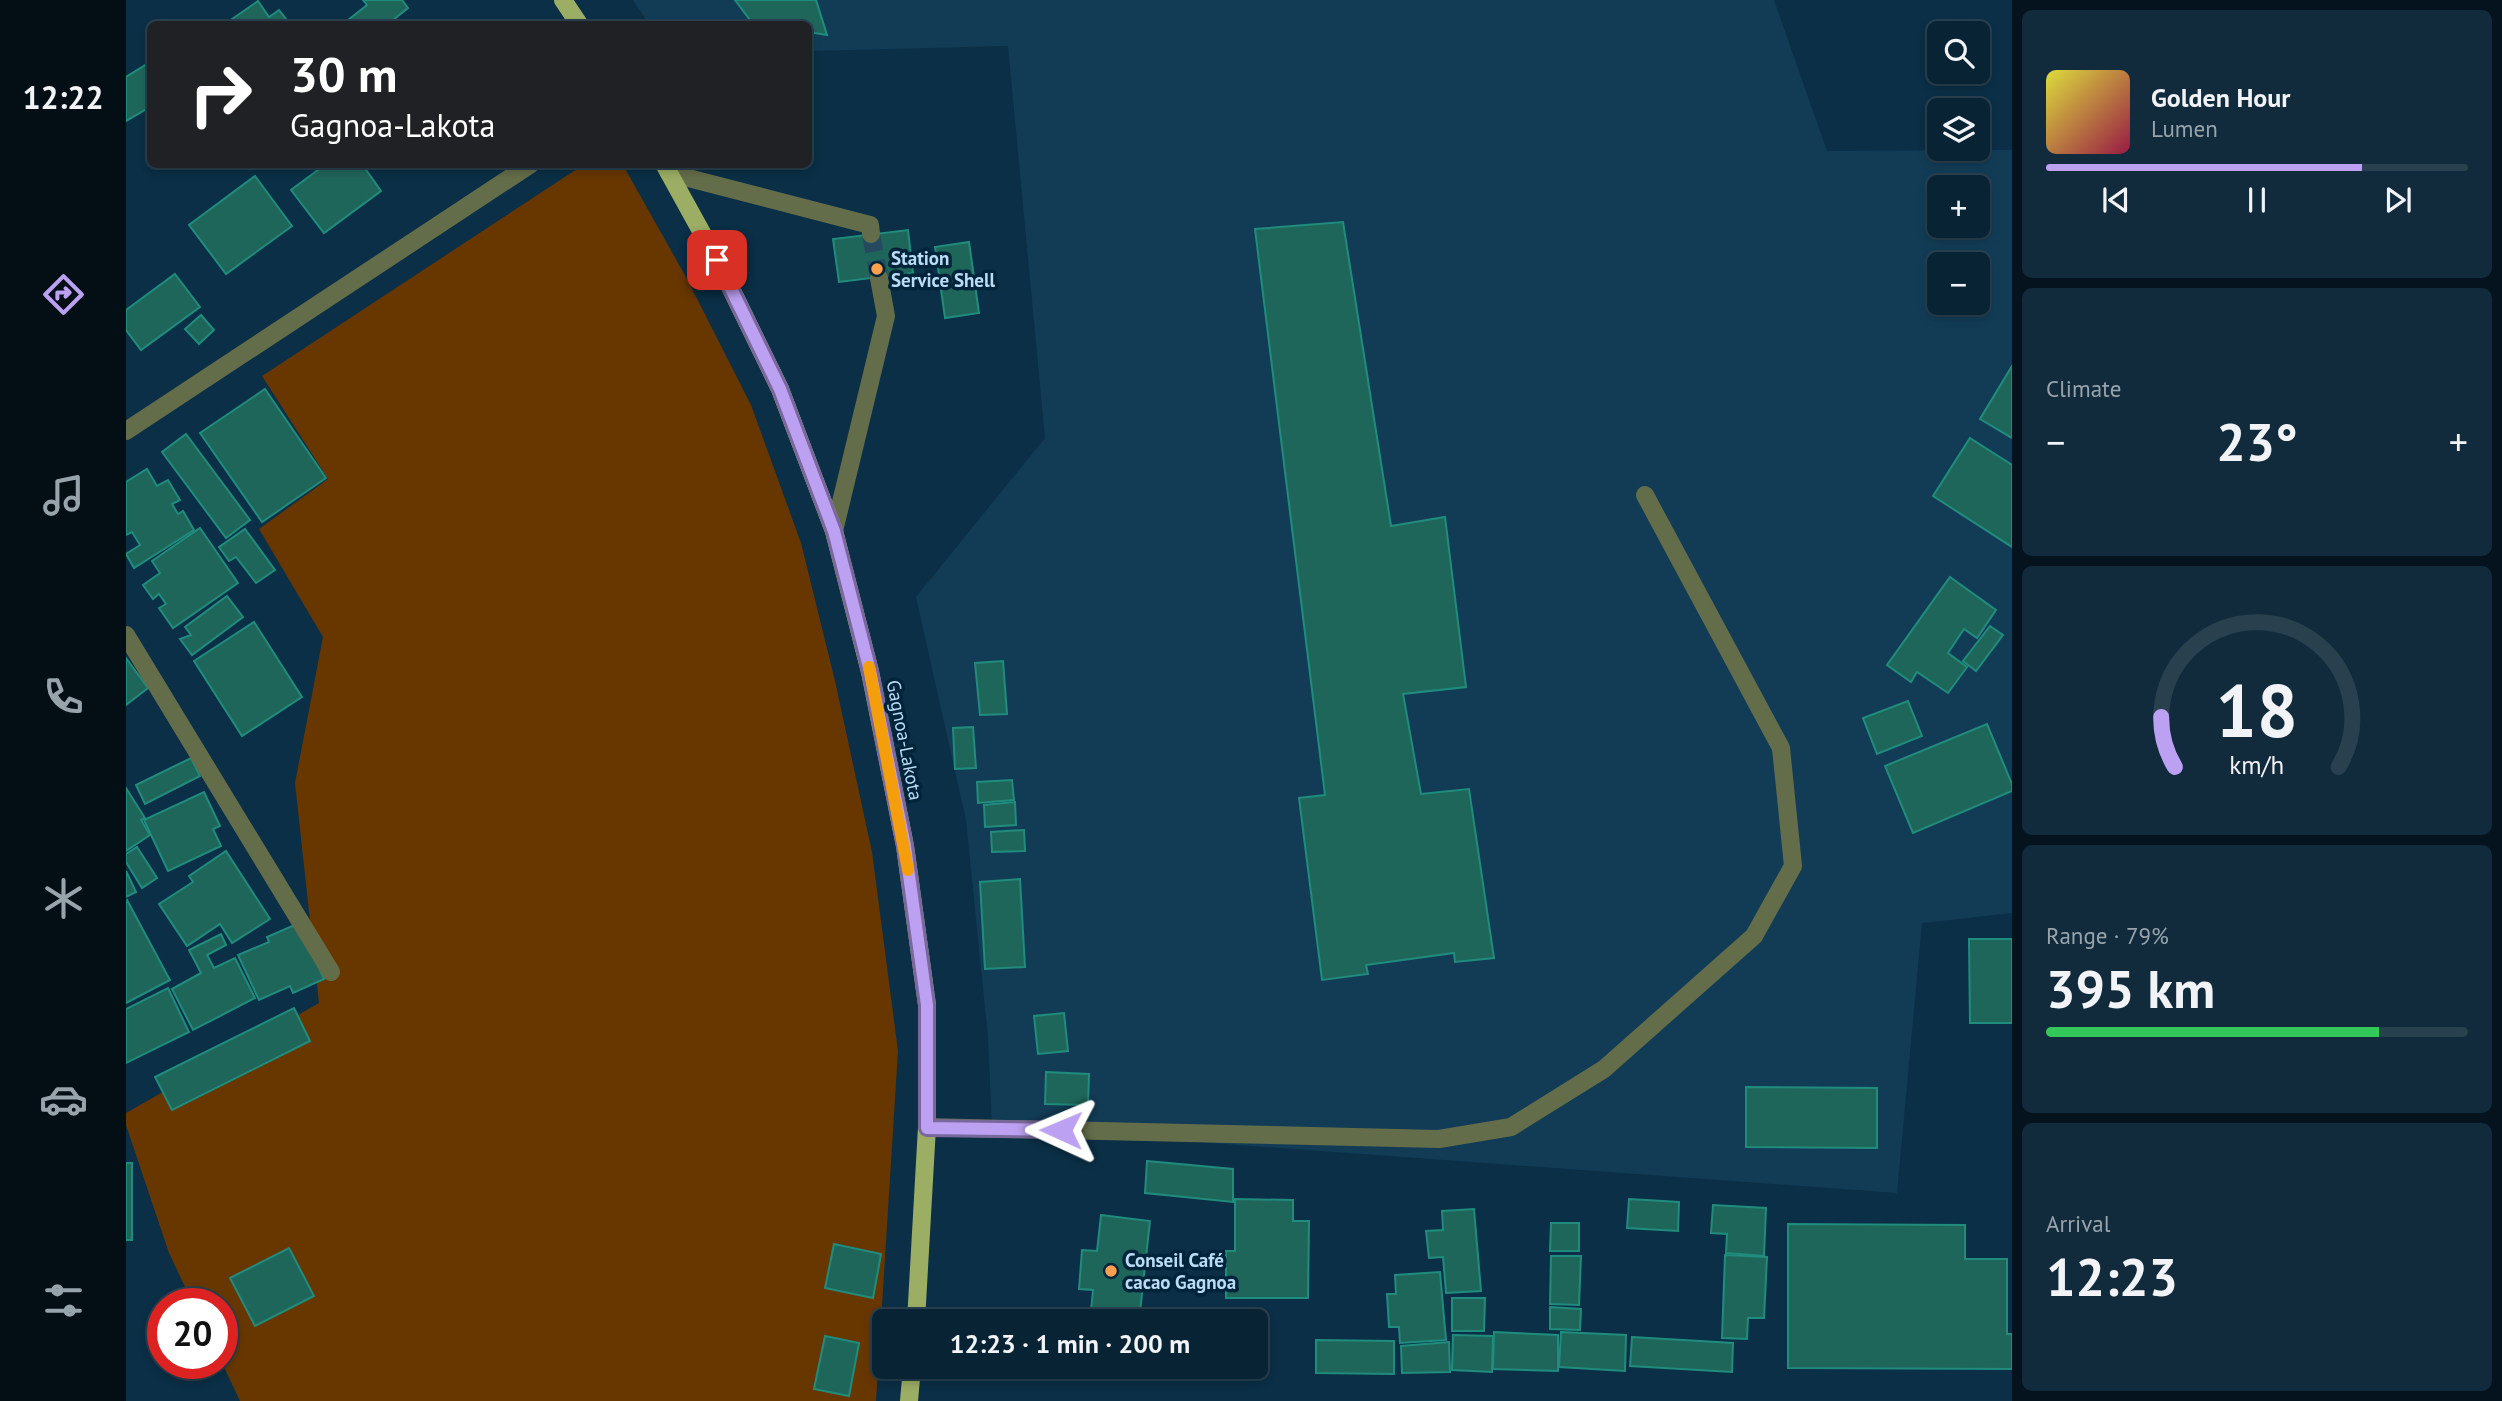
<!DOCTYPE html>
<meta charset="utf-8">
<style>
:root{--surface:#082334;--page:#112b3c;--text:#f1f3f6;--muted:#98a4ac;--line:#29404f;--accent:#bca0f2}
body{margin:0;font-family:"PT Sans",sans-serif;background:var(--page);color:var(--text);height:100vh;display:flex;flex-direction:column;font-size:26px;white-space:nowrap}
*{box-sizing:border-box;margin:0}
p{font-size:23px;color:var(--muted)}
.icon{flex:none;width:38px;height:38px;fill:none;stroke:currentColor;stroke-width:2;stroke-linecap:round;stroke-linejoin:round}
.map{position:relative;flex:1;overflow:hidden}
.side{display:flex;flex-direction:column;gap:10px;padding:10px;background:#04131d;width:490px}
.side>*{flex:none}
.hud{position:absolute;left:21px;top:21px;width:665px;height:147px;border-radius:10px;box-shadow:0 4px 10px #0003,0 0 0 2px var(--line);background:#202124;color:#fff;overflow:hidden}
.controls{position:absolute;left:1801px;top:21px;display:grid;gap:14px}
.controls a{display:grid;place-items:center;width:63px;height:63px;border-radius:10px;background:var(--surface);box-shadow:0 4px 10px #0003,0 0 0 2px var(--line);font-size:35px}
.speed{position:absolute;left:21px;top:1288px;display:flex;gap:14px;font-size:35px;font-weight:700;text-align:center}
.speed>*{display:grid;place-content:center;width:91px;height:91px;border-radius:50%;background:var(--surface);box-shadow:0 4px 10px #0003,0 0 0 2px var(--line);line-height:1}
.speed .limit{border:10px solid #d22;background:#fff;color:#111}
.pin{position:absolute;display:grid;place-items:center;width:60px;height:60px;color:#fff;margin:-30px;border-radius:14px;box-shadow:0 4px 10px #0006}
.me{position:absolute;width:77px;margin:-38px;rotate:271deg;stroke-linejoin:round;filter:drop-shadow(0 0 5px #0008)}
.turn{display:flex;align-items:center;gap:24px;height:147px;padding:0 28px;font-size:32px}
.turn .icon{width:91px;height:91px;stroke-width:2.5}
.turn b{display:block;font-size:49px;line-height:60px}
.big{font-size:52px;font-weight:700;line-height:1.1}
.side .tile{flex:1;display:flex;flex-direction:column;justify-content:center;gap:10px;min-width:0;padding:0 24px;border-radius:10px;background:var(--page)}
.side .dial{align-items:center;gap:0}
.dial svg{height:182px;overflow:visible;fill:none;stroke:var(--line);stroke-width:7;stroke-linecap:round;text-anchor:middle}
.dial text{fill:var(--text);stroke:none}
.song{display:flex;align-items:center;gap:21px}
.cover{width:84px;height:84px;border-radius:10px;background:linear-gradient(135deg,hsl(60 70% 55%),hsl(340 70% 35%))}
.played{height:7px;border-radius:4px;background:linear-gradient(90deg,var(--accent) 75%,var(--line) 75%)}
.keys{display:flex;justify-content:space-around;direction:ltr}
.heat{display:flex;justify-content:space-between;align-items:center;font-size:38px;direction:ltr}
.charge{height:10px;border-radius:5px;background:linear-gradient(90deg,#34c759 79%,var(--line) 0)}
.trip{position:absolute;left:746px;top:1309px;width:396px;height:70px;border-radius:10px;background:var(--surface);box-shadow:0 4px 10px #0003,0 0 0 2px var(--line);font-weight:700;line-height:70px;text-align:center}
main{display:flex;flex:1;min-height:0}
.tab-bar{display:flex;flex-direction:column;width:126px;justify-content:space-around;align-items:center;background:#030e15;color:var(--muted)}
.tab-bar .icon{width:49px;height:49px}
.tab-bar .current{color:var(--accent)}
.tab-bar b{font-size:32px;color:var(--text)}
.map>svg:first-child{display:block}
.built{fill:#123c56;fill-rule:evenodd}
.green{fill:#683700}
.building{fill:#1f665a;stroke:#208c7d;stroke-width:2}
.lines{fill:none;stroke-linecap:round;stroke-linejoin:round}
.minor-tunnel{stroke:#254960;stroke-width:18;stroke-dasharray:18 9;stroke-linecap:butt}
.minor{stroke:#646d4a;stroke-width:18}
.major{stroke:#9cae64;stroke-width:18}
.route-casing{stroke:#7a689d;stroke-width:18}
.route{stroke:#bca0f2;stroke-width:12}
.slow{stroke:#f59e0b;stroke-width:12}
.poi-dot{fill:#f99f4d;stroke:#00253b;stroke-width:2.5}
.labels{text-anchor:middle;dominant-baseline:central;stroke-width:7;stroke-linejoin:round;paint-order:stroke}
.poi-label{font-size:19px;font-weight:bold;fill:#bcdcf5;stroke:#00253b;text-anchor:start}
.street-label{font-size:19px;fill:#bcdcf5;stroke:#00253b}
</style>
<main>
<nav class="tab-bar">
<b>12:22</b>
<svg class="icon current" aria-label="directions" viewBox="0 0 24 24"><path d="M12 3l9 9-9 9-9-9zM9 14v-3h6M13 9l2 2-2 2"/></svg>
<svg class="icon" aria-label="music" viewBox="0 0 24 24"><path d="M9 18V5l10-2v13"/><circle cx="6" cy="18" r="3"/><circle cx="16" cy="16" r="3"/></svg>
<svg class="icon" aria-label="phone" viewBox="0 0 24 24"><path d="M5 4h4l2 5-3 2q2 4 5 5l2-3 5 2v4C11 20 4 13 5 4z"/></svg>
<svg class="icon" aria-label="climate" viewBox="0 0 24 24"><path d="M12 3v18M4 7l16 10M4 17L20 7"/></svg>
<svg class="icon" aria-label="car" viewBox="0 0 24 24"><path d="M5 17H2v-5l4-1 3-4h7l3 4 3 1v5h-3M9 17h6M6 11h13"/><circle cx="7" cy="17" r="2"/><circle cx="17" cy="17" r="2"/></svg>
<svg class="icon" aria-label="filters" viewBox="0 0 24 24"><path d="M4 7h16M4 17h16"/><circle cx="9" cy="7" r="2"/><circle cx="15" cy="17" r="2"/></svg>
</nav>
<div class="map">
<svg width="1886" height="1401" viewBox="0 0 1886 1401">
<rect width="100%" height="100%" fill="#0a2f46"/>
<!-- built -->
<path class="built" d="M507,0H1648L1701,151L1886,150V913L1796,923L1771,1193L866,1127L862,1037L840,820L790,597L919,438L882,46L683,51L682,24H523ZM1813,187H1852V226H1813ZM1813,264H1852V303H1813Z"/>
<!-- green -->
<polygon class="green" points="457,165 497,165 560,277 625,405 675,543 709,681 746,852 772,1051 750,1401 114,1401 96,1363 96,1304 67,1304 43,1253 0,1125 0,1113 193,1003 169,783 197,637 133,529 202,479 136,376"/>
<!-- building -->
<g class="building">
<polygon points="237,0 276,0 282,8 262,24 217,24 241,5"/>
<polygon points="609,0 690,0 701,35 682,32 682,24 627,24"/>
<polygon points="132,1 143,17 153,10 164,24 99,24"/>
<polygon points="24,62 24,107 0,121 0,77"/>
<polygon points="200,164 236,164 255,191 198,233 165,190"/>
<polygon points="129,176 166,226 100,274 63,225"/>
<polygon points="1217,222 1265,526 1319,517 1340,687 1277,694 1295,794 1343,789 1368,958 1329,962 1328,953 1240,965 1242,974 1196,980 1173,798 1199,795 1129,229"/>
<polygon points="782,230 787,273 713,282 707,239"/>
<polygon points="843,242 853,313 819,318 809,247"/>
<polygon points="49,274 74,307 15,350 0,330 0,310"/>
<polygon points="75,315 88,330 73,344 59,329"/>
<polygon points="1886,366 1886,438 1854,419"/>
<polygon points="139,389 200,478 136,522 74,433"/>
<polygon points="60,434 124,520 100,538 36,452"/>
<polygon points="1844,438 1886,465 1886,547 1807,496"/>
<polygon points="21,469 31,486 42,480 54,500 46,504 52,514 57,511 68,530 8,568 0,554 14,545 6,532 0,535 0,482"/>
<polygon points="74,528 112,583 47,628 33,608 40,604 33,594 27,599 17,585 34,573 26,561"/>
<polygon points="119,529 149,570 130,583 110,557 103,561 93,547"/>
<polygon points="1824,577 1870,610 1851,638 1838,629 1822,653 1841,667 1822,693 1791,672 1785,682 1761,665"/>
<polygon points="101,596 117,617 66,655 54,639 65,635 59,627"/>
<polygon points="128,622 176,697 116,736 68,661"/>
<polygon points="1864,626 1877,635 1850,671 1837,661"/>
<polygon points="0,658 22,688 0,705"/>
<polygon points="877,661 881,714 854,715 849,663"/>
<polygon points="1782,701 1796,736 1751,754 1737,718"/>
<polygon points="1861,724 1886,784 1886,791 1787,833 1759,766"/>
<polygon points="847,727 850,768 829,769 827,728"/>
<polygon points="65,758 74,776 19,804 10,785"/>
<polygon points="886,780 888,800 852,803 851,782"/>
<polygon points="0,788 19,818 15,820 24,835 0,851"/>
<polygon points="78,792 94,826 87,829 95,846 42,871 18,820"/>
<polygon points="889,802 890,825 859,827 858,805"/>
<polygon points="898,830 899,851 866,852 865,832"/>
<polygon points="11,847 31,878 16,888 0,862 0,854"/>
<polygon points="100,851 144,919 106,943 94,924 61,946 33,904 67,882 63,876"/>
<polygon points="0,871 10,892 0,897"/>
<polygon points="894,879 899,967 859,969 854,882"/>
<polygon points="1,900 44,980 0,1003 0,901"/>
<polygon points="173,923 198,979 167,993 164,986 133,1000 112,955 143,942 141,937"/>
<polygon points="95,934 100,945 81,955 88,968 109,958 129,998 67,1030 46,989 75,973 63,950"/>
<polygon points="1843,939 1886,939 1886,1023 1844,1023"/>
<polygon points="42,988 63,1032 0,1063 0,1009"/>
<polygon points="168,1008 184,1041 46,1110 29,1077"/>
<polygon points="938,1013 942,1051 912,1054 908,1016"/>
<polygon points="920,1072 963,1074 962,1105 919,1104"/>
<polygon points="1620,1087 1751,1088 1751,1148 1620,1147"/>
<polygon points="1021,1161 1107,1169 1107,1202 1019,1193"/>
<rect x="0" y="1163" width="6" height="77"/>
<polygon points="1109,1199 1167,1200 1167,1221 1183,1221 1182,1298 1100,1298 1100,1251 1109,1251"/>
<polygon points="1503,1199 1553,1202 1552,1231 1501,1228"/>
<polygon points="1587,1205 1640,1208 1638,1256 1600,1253 1601,1234 1585,1233"/>
<polygon points="1348,1209 1355,1291 1320,1293 1317,1257 1303,1258 1300,1231 1317,1230 1316,1211"/>
<polygon points="975,1215 1024,1221 1013,1321 964,1321 967,1290 953,1289 956,1250 971,1251"/>
<polygon points="1425,1223 1453,1223 1453,1251 1424,1251"/>
<polygon points="1662,1224 1839,1225 1839,1259 1881,1259 1881,1334 1886,1334 1886,1369 1662,1368"/>
<polygon points="708,1244 755,1254 747,1298 699,1288"/>
<polygon points="163,1248 188,1296 129,1326 104,1278"/>
<polygon points="1599,1255 1641,1257 1638,1318 1622,1318 1621,1339 1596,1338"/>
<polygon points="1425,1256 1455,1256 1453,1305 1424,1304"/>
<polygon points="1314,1272 1320,1340 1274,1343 1273,1327 1263,1327 1261,1294 1270,1294 1269,1275"/>
<polygon points="1326,1298 1359,1298 1358,1331 1326,1331"/>
<polygon points="1424,1307 1455,1309 1454,1330 1424,1329"/>
<polygon points="1368,1332 1432,1335 1432,1371 1367,1369"/>
<polygon points="1435,1332 1500,1335 1499,1371 1433,1367"/>
<polygon points="1327,1335 1367,1336 1366,1372 1326,1370"/>
<polygon points="699,1336 733,1343 723,1396 688,1389"/>
<polygon points="1506,1337 1607,1343 1606,1372 1504,1366"/>
<polygon points="1190,1340 1268,1341 1268,1374 1190,1373"/>
<polygon points="1323,1342 1324,1372 1276,1373 1275,1346"/>
</g>
<g class="lines">
<!-- minor-tunnel -->
<polyline class="minor-tunnel" points="745,234 753,278"/>
<!-- minor -->
<g class="minor">
<polyline points="543,173 744,225 745,234"/>
<polyline points="0,431 405,164"/>
<polyline points="708,531 760,316 753,278"/>
<polyline points="0,635 205,972"/>
<polyline points="801,1127 1313,1139 1385,1127 1478,1069 1628,936 1667,866 1655,748 1519,495"/>
</g>
<!-- major -->
<g class="major">
<polyline points="437,0 453,24"/>
<polyline points="538,164 591,260 654,389 708,531 744,672 779,846 801,1005 801,1127 790,1321"/>
<polyline points="783,1401 786,1367"/>
</g>
</g>
<g class="lines">
<defs>
<polyline id="route" points="591,260 654,389 708,531 744,671 779,846 801,1005 801,1128 935,1130"/>
</defs>
<!-- route casing -->
<use href="#route" class="route-casing"/>
<!-- route -->
<use href="#route" class="route"/>
<!-- slow -->
<polyline class="slow" points="743,667 782,870"/>
</g>
<!-- markers -->
<g class="poi-dot">
<circle cx="751" cy="269" r="7"/>
<circle cx="985" cy="1271" r="7"/>
</g>
<g class="labels">
<!-- poi labels -->
<g class="poi-label">
<text x="765" y="258">Station<tspan x="765" dy="22">Service Shell</tspan></text>
<text x="999" y="1260">Conseil Café<tspan x="999" dy="22">cacao Gagnoa</tspan></text>
</g>
<!-- street labels -->
<g class="street-label">
<text transform="translate(779 740) rotate(79)">Gagnoa-Lakota</text>
</g>
</g>
</svg>
<div class="controls">
<a><svg class="icon" aria-label="search" viewBox="0 0 24 24"><circle cx="10" cy="10" r="6"/><path d="M15 15l6 6"/></svg></a>
<a><svg class="icon" aria-label="layers" viewBox="0 0 24 24"><path d="M12 4l9 5-9 5-9-5zM3 14l9 5 9-5"/></svg></a>
<a>+</a>
<a>−</a>
</div>
<div class="speed"><div class="limit">20</div></div>
<div class="pin" style="left:591px;top:260px;background:#d93025"><svg class="icon" aria-label="arrive" viewBox="0 0 24 24"><path d="M6 21V4h12l-3 4 3 4H6"/></svg></div>
<svg class="me" style="left:935px;top:1130px" viewBox="-20 -20 40 40"><path d="M0-17L14 15 0 8-14 15z" fill="#bca0f2" stroke="#fff" stroke-width="4"/></svg>
<div class="trip">12:23 · 1 min · 200 m</div>
<div class="hud">
<div class="turn"><svg class="icon" aria-label="right" viewBox="0 0 24 24"><path d="M7 20v-9h11M14 6l5 5-5 5"/></svg><div><b>30 m</b>Gagnoa-Lakota</div></div>
</div>
</div>
<section class="side">
<div class="tile">
<div class="song"><i class="cover"></i><div><b>Golden Hour</b><p>Lumen</p></div></div>
<div class="played"></div>
<div class="keys"><svg class="icon" aria-label="previous" viewBox="0 0 24 24"><path d="M18 5L8 12l10 7zM5 5v14"/></svg><svg class="icon" aria-label="pause" viewBox="0 0 24 24"><path d="M8 5v14M16 5v14"/></svg><svg class="icon" aria-label="next" viewBox="0 0 24 24"><path d="M6 5l10 7-10 7zM19 5v14"/></svg></div>
</div>
<div class="tile"><p>Climate</p>
<div class="heat"><a>−</a><b class="big">23°</b><a>+</a></div>
</div>
<div class="tile dial"><svg viewBox="0 0 100 80">
<path d="M14 69A42 42 0 1 1 86 69"/>
<path d="M14 69A42 42 0 0 1 8 47" stroke="#bca0f2"/>
<text x="50" y="56" font-size="32" font-weight="700">18</text>
<text x="50" y="72" font-size="11">km/h</text>
</svg></div>
<div class="tile"><p>Range · 79%</p><b class="big">395 km</b><div class="charge"></div></div>
<div class="tile"><p>Arrival</p><b class="big">12:23</b></div>
</section>
</main>
